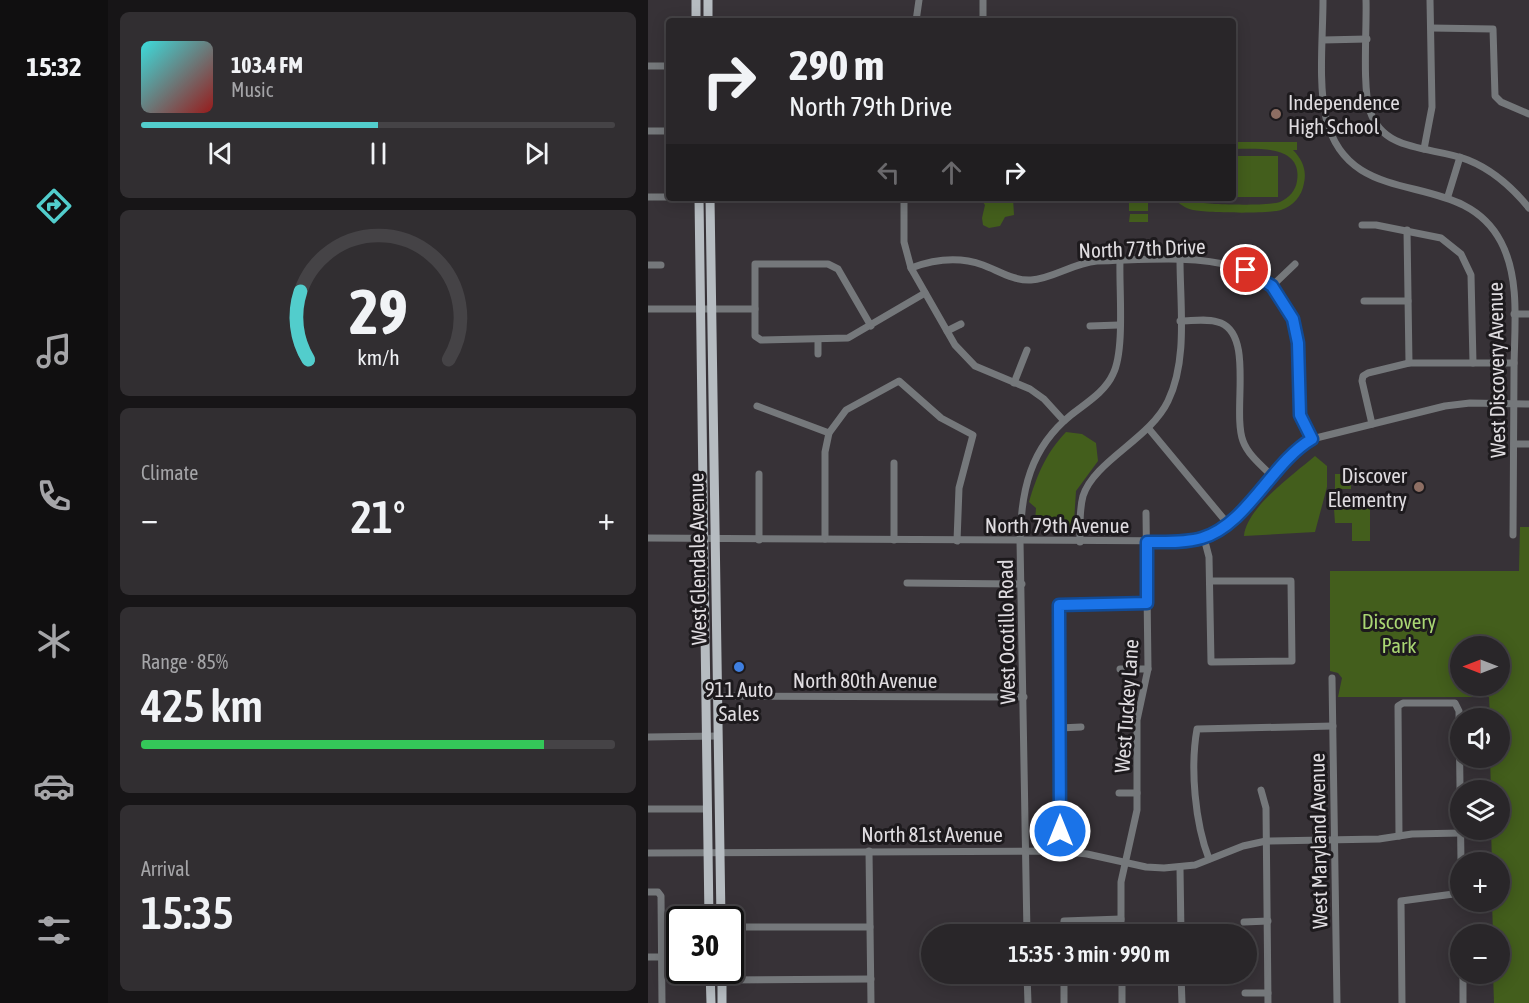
<!DOCTYPE html>
<meta charset="utf-8">
<style>
:root{--surface:#292629;--page:#312e31;--text:#f1f3f6;--muted:#a5a5a8;--line:#454346;--accent:#52cdcc}
body{margin:0;font-family:"Asap Condensed",sans-serif;background:var(--page);color:var(--text);height:100vh;display:flex;flex-direction:column;font-size:22px;white-space:nowrap}
*{box-sizing:border-box;margin:0}
p{font-size:20px;color:var(--muted)}
.icon{flex:none;width:33px;height:33px;fill:none;stroke:currentColor;stroke-width:2;stroke-linecap:round;stroke-linejoin:round}
.map{position:relative;flex:1;overflow:hidden}
.details{display:flex;flex-direction:column;gap:12px;padding:12px;background:#171517;width:540px}
.details>*{flex:none}
.guide{position:absolute;left:18px;top:18px;width:570px;height:183px;border-radius:6px;box-shadow:0 3px 15px #0003,0 0 0 2px var(--line);background:#292629;color:var(--text);overflow:hidden}
.needle{width:39px;rotate:270deg}
.fabs{position:absolute;left:802px;top:636px;display:grid;gap:12px}
.fabs a{display:grid;place-items:center;width:60px;height:60px;border-radius:50%;background:var(--surface);box-shadow:0 3px 15px #0003,0 0 0 2px var(--line);font-size:30px}
.speed{position:absolute;left:18px;top:906px;display:flex;gap:12px;font-size:30px;font-weight:700;text-align:center}
.speed>*{display:grid;place-content:center;width:78px;height:78px;border-radius:50%;background:var(--surface);box-shadow:0 3px 15px #0003,0 0 0 2px var(--line);line-height:1}
.speed .limit{border:3px solid #111;border-radius:9px;background:#fff;color:#111}
.pin{position:absolute;display:grid;place-items:center;width:51px;height:51px;color:#fff;margin:-26px;border:3px solid #fff;border-radius:50%;box-shadow:0 2px 6px #0007}
.me{position:absolute;width:66px;margin:-33px;rotate:0deg;stroke-linejoin:round;filter:drop-shadow(0 0 4px #0008)}
.turn{display:flex;align-items:center;gap:21px;height:126px;padding:0 24px;font-size:27px}
.turn .icon{width:78px;height:78px;stroke-width:2.5}
.turn b{display:block;font-size:42px;line-height:51px}
.lanes{display:flex;align-items:center;height:57px;padding:0 24px;background:#0003;justify-content:center;gap:30px;direction:ltr}
.lanes .off{opacity:.35}
.big{font-size:45px;font-weight:600;line-height:1.1}
.details .widget{flex:1;display:flex;flex-direction:column;justify-content:center;gap:9px;min-width:0;padding:0 21px;border-radius:9px;background:var(--page)}
.details .dial{align-items:center;gap:0}
.dial svg{height:156px;overflow:visible;fill:none;stroke:var(--line);stroke-width:7;stroke-linecap:round;text-anchor:middle}
.dial text{fill:var(--text);stroke:none}
.song{display:flex;align-items:center;gap:18px}
.cover{width:72px;height:72px;border-radius:9px;background:linear-gradient(135deg,hsl(180 70% 55%),hsl(0 70% 35%))}
.played{height:6px;border-radius:3px;background:linear-gradient(90deg,var(--accent) 50%,var(--line) 50%)}
.keys{display:flex;justify-content:space-around;direction:ltr}
.heat{display:flex;justify-content:space-between;align-items:center;font-size:33px;direction:ltr}
.charge{height:9px;border-radius:4px;background:linear-gradient(90deg,#34c759 85%,var(--line) 0)}
.trip{position:absolute;left:273px;top:924px;width:336px;height:60px;border-radius:30px;background:var(--surface);box-shadow:0 3px 15px #0003,0 0 0 2px var(--line);font-weight:600;line-height:60px;text-align:center}
main{display:flex;flex:1;min-height:0}
.dock{display:flex;flex-direction:column;width:108px;justify-content:space-around;align-items:center;background:#100f10;color:var(--muted)}
.dock .icon{width:42px;height:42px}
.dock .on{color:var(--accent)}
.dock b{font-size:27px;color:var(--text)}
.map>svg:first-child{display:block}
.green{fill:#435e1c;fill-rule:evenodd}
.lines{fill:none;stroke-linecap:round;stroke-linejoin:round}
.minor{stroke:#75787b;stroke-width:7}
.major{stroke:#b6bcc1;stroke-width:9}
.route-casing{stroke:#114b97;stroke-width:15}
.route{stroke:#1a73e8;stroke-width:10}
.education-dot{fill:#8d6e63;stroke:#1d1a1d;stroke-width:2}
.shop-dot{fill:#3f7fe0;stroke:#1d1a1d;stroke-width:2}
.labels{text-anchor:middle;dominant-baseline:central;stroke-width:6;stroke-linejoin:round;paint-order:stroke}
.poi-label{font-size:21px;fill:#dfdce0;stroke:#1d1a1d;text-anchor:start}
.street-label{font-size:21px;fill:#dfdce0;stroke:#1d1a1d}
.park-label{font-size:21px;fill:#a9d673;stroke:#1d1a1d}
</style>
<main>
<nav class="dock">
<b>15:32</b>
<svg class="icon on" aria-label="directions" viewBox="0 0 24 24"><path d="M12 3l9 9-9 9-9-9zM9 14v-3h6M13 9l2 2-2 2"/></svg>
<svg class="icon" aria-label="music" viewBox="0 0 24 24"><path d="M9 18V5l10-2v13"/><circle cx="6" cy="18" r="3"/><circle cx="16" cy="16" r="3"/></svg>
<svg class="icon" aria-label="phone" viewBox="0 0 24 24"><path d="M5 4h4l2 5-3 2q2 4 5 5l2-3 5 2v4C11 20 4 13 5 4z"/></svg>
<svg class="icon" aria-label="climate" viewBox="0 0 24 24"><path d="M12 3v18M4 7l16 10M4 17L20 7"/></svg>
<svg class="icon" aria-label="car" viewBox="0 0 24 24"><path d="M5 17H2v-5l4-1 3-4h7l3 4 3 1v5h-3M9 17h6M6 11h13"/><circle cx="7" cy="17" r="2"/><circle cx="17" cy="17" r="2"/></svg>
<svg class="icon" aria-label="filters" viewBox="0 0 24 24"><path d="M4 7h16M4 17h16"/><circle cx="9" cy="7" r="2"/><circle cx="15" cy="17" r="2"/></svg>
</nav>
<section class="details">
<div class="widget">
<div class="song"><i class="cover"></i><div><b>103.4 FM</b><p>Music</p></div></div>
<div class="played"></div>
<div class="keys"><svg class="icon" aria-label="previous" viewBox="0 0 24 24"><path d="M18 5L8 12l10 7zM5 5v14"/></svg><svg class="icon" aria-label="pause" viewBox="0 0 24 24"><path d="M8 5v14M16 5v14"/></svg><svg class="icon" aria-label="next" viewBox="0 0 24 24"><path d="M6 5l10 7-10 7zM19 5v14"/></svg></div>
</div>
<div class="widget dial"><svg viewBox="0 0 100 80">
<path d="M14 69A42 42 0 1 1 86 69"/>
<path d="M14 69A42 42 0 0 1 10 34" stroke="#52cdcc"/>
<text x="50" y="56" font-size="32" font-weight="700">29</text>
<text x="50" y="72" font-size="11">km/h</text>
</svg></div>
<div class="widget"><p>Climate</p>
<div class="heat"><a>−</a><b class="big">21°</b><a>+</a></div>
</div>
<div class="widget"><p>Range · 85%</p><b class="big">425 km</b><div class="charge"></div></div>
<div class="widget"><p>Arrival</p><b class="big">15:35</b></div>
</section>
<div class="map">
<svg width="881" height="1003" viewBox="0 0 881 1003">
<rect width="100%" height="100%" fill="#373237"/>
<!-- green -->
<g class="green">
<path d="M585,142H649V150H645C654,159 659,170 656,183C654,196 645,206 633,210C621,214 559,213 545,210C537,208 531,204 526,198C535,198 540,201 548,202C562,205 621,206 632,202C641,198 648,190 649,181C655,144 608,149 585,149Z"/>
<rect x="585" y="156" width="45" height="41"/>
<polygon points="332,198 365,198 366,215 357,217 352,226 341,228 335,225 334,218 337,205"/>
<rect x="481" y="202" width="19" height="9"/>
<polygon points="482,214 500,214 500,222 481,222"/>
<path d="M418,432L434,434L448,443L450,461L428,491L426,522L420,530L387,522L388,508L381,502C389,475 398,453 418,432Z"/>
<path d="M667,456L679,466V487L667,532L596,536C598,508 646,474 667,456Z"/>
<rect x="687" y="474" width="16" height="15"/>
<polygon points="703,505 722,505 722,541 704,541 704,523 687,523 686,509 703,509"/>
<path d="M872,527H881V1003H846L845,974H852V934H845L844,902H852V862H844L843,830H852V790H843L842,758H852V718H842L841,697H690L694,678L690,673L682,671V571H871ZM813,646H852V686H813Z"/>
</g>
<g class="lines">
<!-- minor -->
<g class="minor">
<polyline points="335,0 335,21"/>
<path d="M675,0C675,36 670,83 678,118C702,216 813,164 853,242C873,280 866,330 866,371C866,426 865,480 865,535"/>
<path d="M718,0C719,27 714,88 722,111C736,154 786,146 820,160C845,170 864,187 881,208"/>
<polyline points="268,21 271,0"/>
<polyline points="783,28 845,29 847,96 853,102 881,114"/>
<polyline points="675,40 719,39"/>
<polyline points="0,66 21,66"/>
<polyline points="0,131 21,131"/>
<polyline points="776,149 784,107 782,0"/>
<polyline points="800,196 812,157"/>
<polyline points="0,197 21,197"/>
<polyline points="155,198 314,198"/>
<polyline points="256,199 256,242 263,268 307,345 327,366 382,389 396,399 416,421"/>
<polyline points="714,225 728,225 793,238 813,254 823,275 825,363"/>
<polyline points="759,230 761,363"/>
<polyline points="0,265 13,265"/>
<path d="M263,268C287,259 310,256 335,265C351,271 366,281 383,280C404,279 425,263 449,261C521,260 638,241 649,341C654,379 644,404 664,439"/>
<polyline points="624,286 647,264"/>
<polyline points="716,301 760,301"/>
<polyline points="0,309 107,309"/>
<polyline points="866,314 881,314"/>
<path d="M532,321C545,321 561,318 573,323C606,337 584,411 595,441C600,455 614,466 624,476"/>
<polyline points="223,326 190,269 180,264 107,264 107,336 113,340 200,338 277,293"/>
<polyline points="442,326 471,325"/>
<polyline points="299,331 313,324"/>
<polyline points="170,340 170,354"/>
<polyline points="366,383 379,350"/>
<polyline points="109,406 181,433"/>
<polyline points="724,424 714,381 715,376 720,373 761,363 866,363"/>
<polyline points="501,429 580,524"/>
<polyline points="866,444 881,444"/>
<polyline points="246,463 246,540"/>
<polyline points="111,474 111,540"/>
<polyline points="0,538 540,541 565,534 580,524 642,457 664,439 797,406 822,403 881,404"/>
<polyline points="556,538 561,557 563,662 644,661 643,581 562,581"/>
<polyline points="177,539 177,452 181,433 198,410 251,381 293,418 325,435 311,488 309,541"/>
<path d="M432,542C432,527 431,511 435,496C446,461 502,439 520,401C540,360 532,305 532,260"/>
<polyline points="259,583 374,584"/>
<polyline points="472,669 500,669"/>
<polyline points="684,678 689,1003"/>
<polyline points="58,696 376,697"/>
<polyline points="412,728 433,727"/>
<polyline points="0,737 70,736"/>
<polyline points="613,790 618,808 620,1003"/>
<polyline points="471,793 489,793"/>
<polyline points="0,809 60,809"/>
<polyline points="751,836 750,706 755,703 807,703 811,711 813,862"/>
<polyline points="221,851 223,1003"/>
<polyline points="412,851 411,605 499,603"/>
<polyline points="0,853 412,851 439,854 498,867 516,868 547,865 595,846 618,841 731,839 764,834 813,833"/>
<path d="M561,859C547,823 542,768 549,729L685,726"/>
<polyline points="532,868 533,934"/>
<polyline points="0,892 10,892 13,896 14,1003"/>
<polyline points="596,922 620,921"/>
<polyline points="82,927 222,927"/>
<path d="M379,934L372,541C373,491 382,448 423,415C438,403 457,392 465,374C477,350 471,290 472,261"/>
<polyline points="415,934 416,921 473,919"/>
<polyline points="473,934 473,882 489,810 489,720 500,669 498,513"/>
<polyline points="0,957 13,957"/>
<polyline points="379,974 380,1003"/>
<polyline points="416,974 416,1003"/>
<polyline points="474,974 474,1003"/>
<polyline points="533,974 534,1003"/>
<polyline points="815,974 815,1003"/>
<polyline points="74,980 223,979"/>
<polyline points="597,993 620,993"/>
<polyline points="754,1003 753,901 813,893"/>
</g>
<!-- major -->
<g class="major">
<polyline points="48,0 48,21"/>
<polyline points="60,0 60,21"/>
<polyline points="51,198 61,920"/>
<polyline points="62,198 73,920"/>
<polyline points="62,970 63,1003"/>
<polyline points="74,970 74,1003"/>
</g>
</g>
<g class="lines">
<defs>
<path id="route" d="M412,831L411,605L499,603V542C517,542 537,543 554,538C599,525 624,462 664,439L652,415L650,343L645,319L624,286L598,270"/>
</defs>
<!-- route casing -->
<use href="#route" class="route-casing"/>
<!-- route -->
<use href="#route" class="route"/>
</g>
<!-- markers -->
<g class="education-dot">
<circle cx="628" cy="114" r="6"/>
<circle cx="771" cy="487" r="6"/>
</g>
<circle class="shop-dot" cx="91" cy="667" r="6"/>
<g class="labels">
<!-- poi labels -->
<g class="poi-label">
<text x="640" y="102">Independence<tspan x="640" dy="24">High School</tspan></text>
<text x="759" y="475" text-anchor="end">Discover<tspan x="759" dy="24">Elementry</tspan></text>
<text x="91" y="689" text-anchor="middle">911 Auto<tspan x="91" dy="24">Sales</tspan></text>
</g>
<!-- street labels -->
<g class="street-label">
<text transform="translate(494 248) rotate(-2)">North 77th Drive</text>
<text transform="translate(848 370) rotate(-91)">West Discovery Avenue</text>
<text x="409" y="525">North 79th Avenue</text>
<text transform="translate(49 559) rotate(-91)">West Glendale Avenue</text>
<text transform="translate(358 632) rotate(-91)">West Ocotillo Road</text>
<text x="217" y="680">North 80th Avenue</text>
<text transform="translate(478 706) rotate(-86)">West Tuckey Lane</text>
<text x="284" y="834">North 81st Avenue</text>
<text transform="translate(670 841) rotate(-91)">West Maryland Avenue</text>
</g>
<!-- park labels -->
<g class="park-label">
<text x="751" y="621">Discovery<tspan x="751" dy="24">Park</tspan></text>
</g>
</g>
</svg>
<div class="fabs">
<a><svg class="needle" viewBox="-14 -14 28 28"><path d="M0-13l5 13h-10z" fill="#e53935"/><path d="M0 13l5-13h-10z" fill="#a5a5a8"/></svg></a>
<a><svg class="icon" aria-label="sound" viewBox="0 0 24 24"><path d="M4 9h4l5-4v14l-5-4H4zM17 9q2 3 0 6"/></svg></a>
<a><svg class="icon" aria-label="layers" viewBox="0 0 24 24"><path d="M12 4l9 5-9 5-9-5zM3 14l9 5 9-5"/></svg></a>
<a>+</a>
<a>−</a>
</div>
<div class="speed"><div class="limit">30</div></div>
<div class="pin" style="left:598px;top:270px;background:#d93025"><svg class="icon" aria-label="arrive" viewBox="0 0 24 24"><path d="M6 21V4h12l-3 4 3 4H6"/></svg></div>
<svg class="me" style="left:412px;top:831px" viewBox="-20 -20 40 40"><circle r="17" fill="#1a73e8" stroke="#fff" stroke-width="3"/><path d="M0-11L8 9 0 5-8 9z" fill="#fff"/></svg>
<div class="trip">15:35 · 3 min · 990 m</div>
<div class="guide">
<div class="turn"><svg class="icon" aria-label="right" viewBox="0 0 24 24"><path d="M7 20v-9h11M14 6l5 5-5 5"/></svg><div><b>290 m</b>North 79th Drive</div></div>
<div class="lanes"><svg class="icon off" aria-label="left" viewBox="0 0 24 24"><path d="M17 20v-9H6M10 6l-5 5 5 5"/></svg><svg class="icon off" aria-label="ahead" viewBox="0 0 24 24"><path d="M12 20V5M6 11l6-6 6 6"/></svg><svg class="icon" aria-label="right" viewBox="0 0 24 24"><path d="M7 20v-9h11M14 6l5 5-5 5"/></svg></div>
</div>
</div>
</main>
